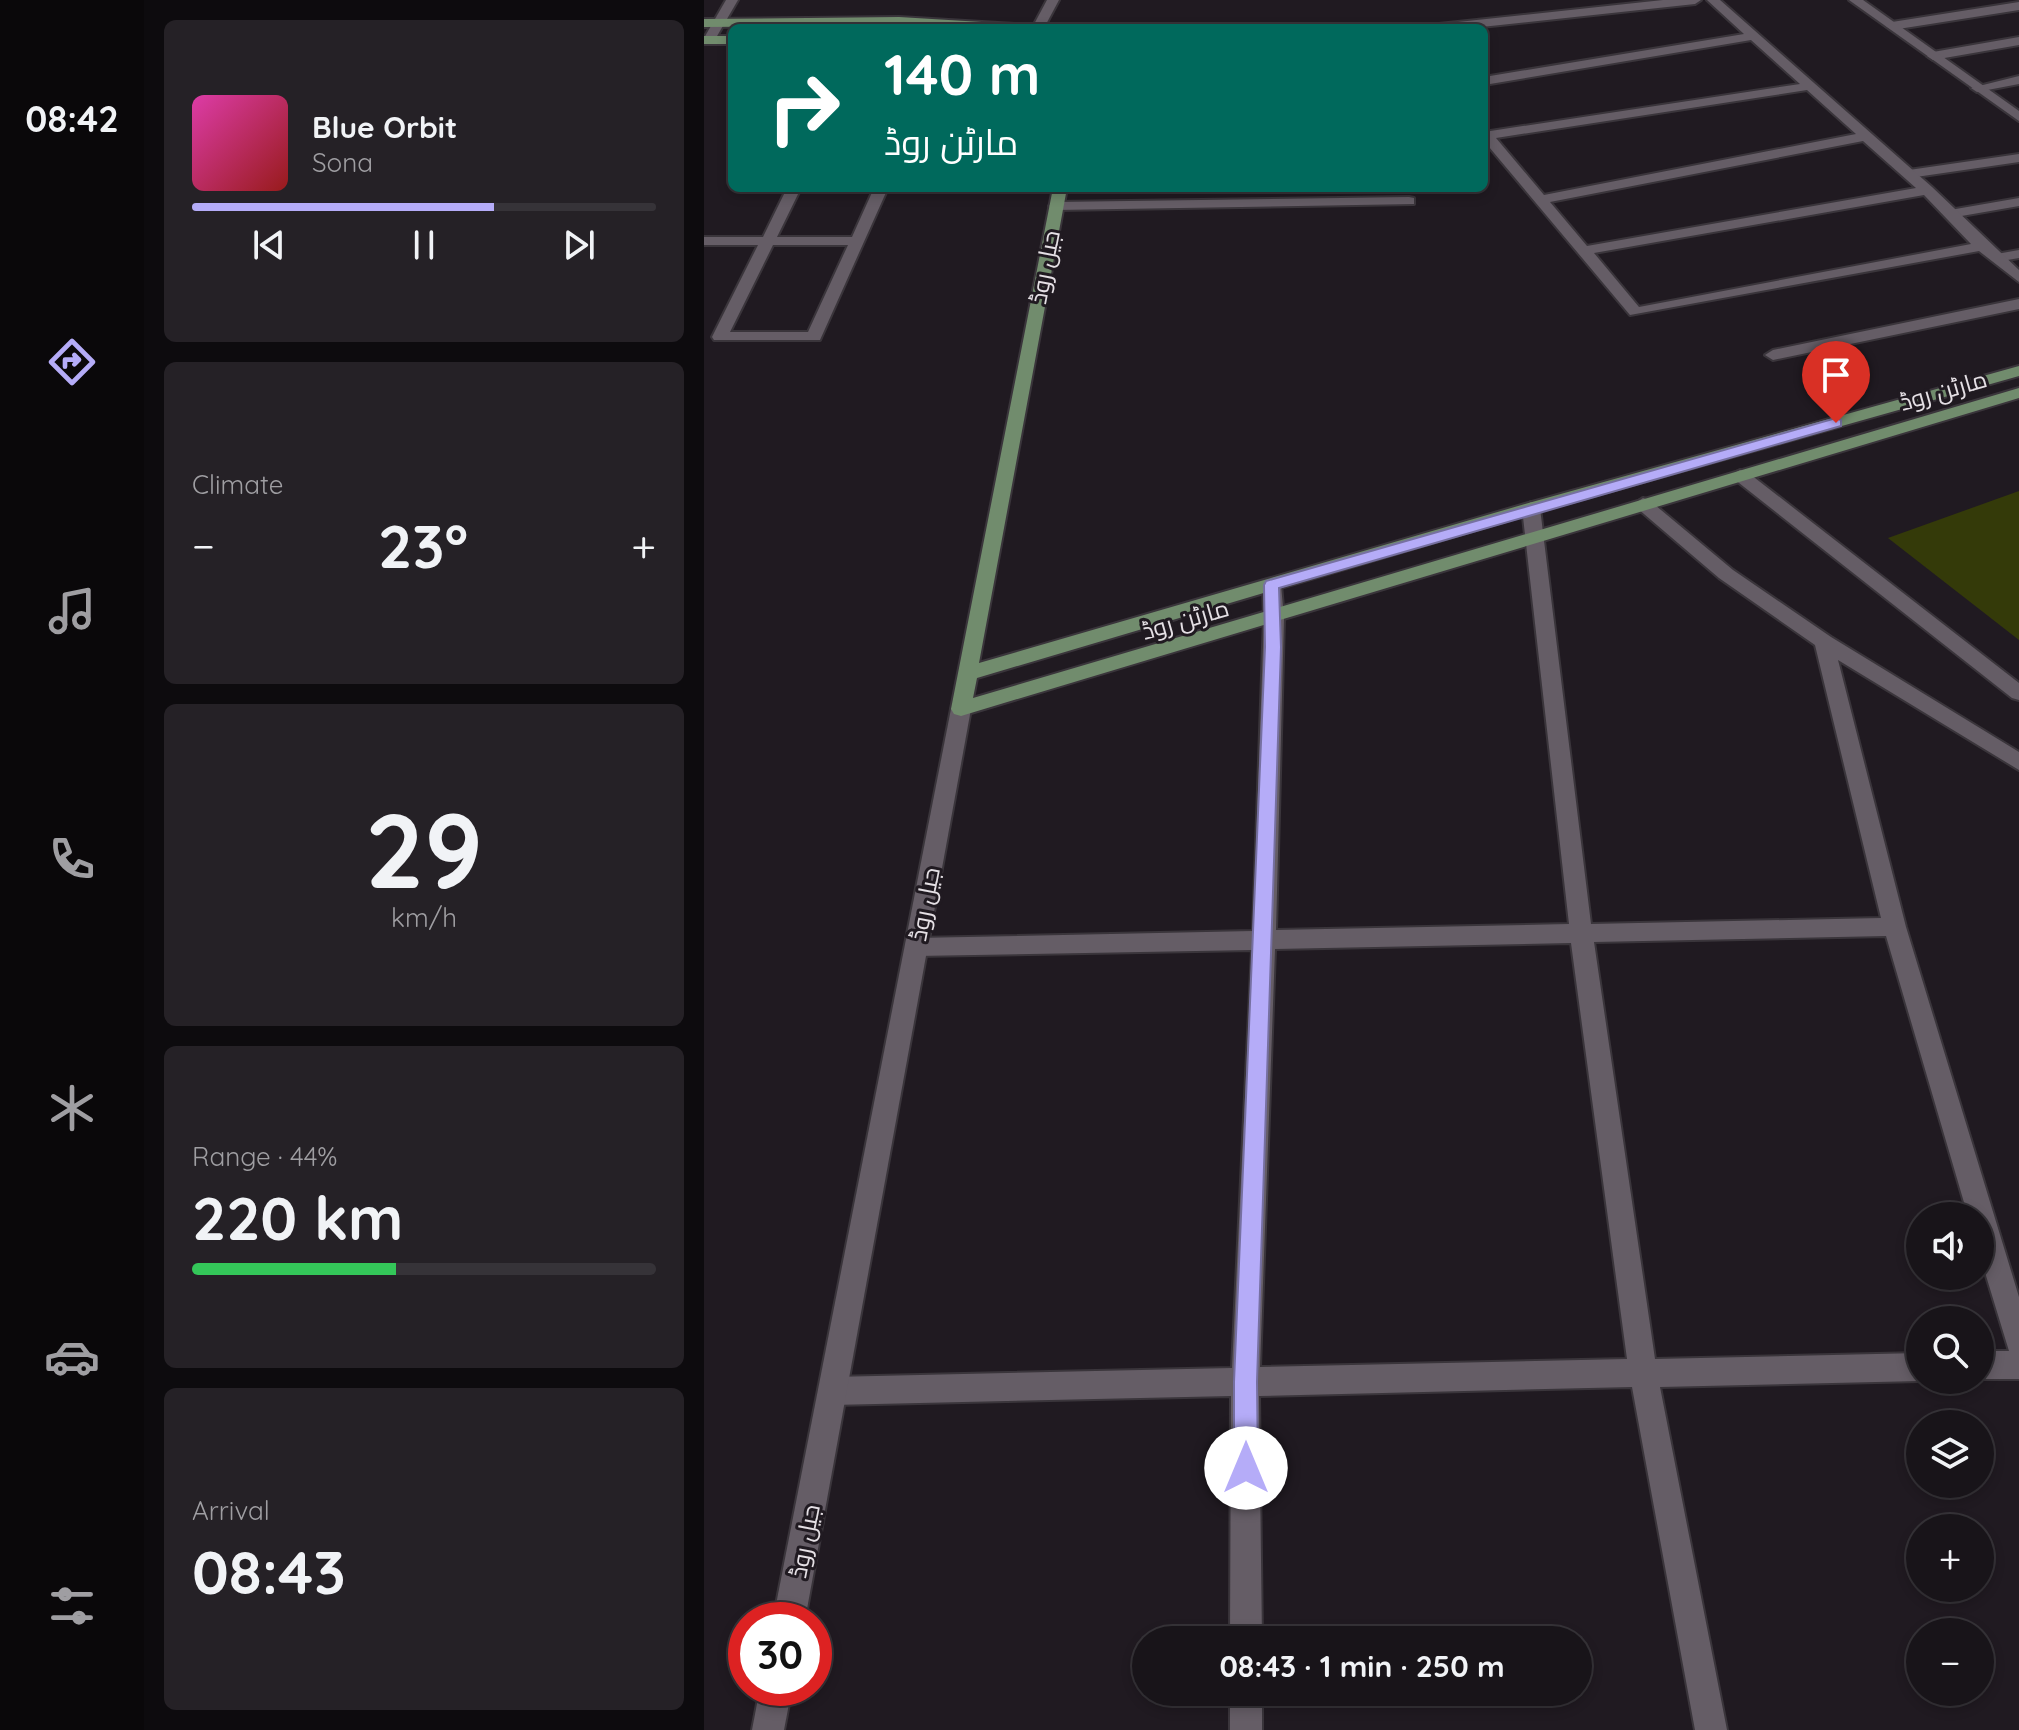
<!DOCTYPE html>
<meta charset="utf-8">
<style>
:root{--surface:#181419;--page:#252126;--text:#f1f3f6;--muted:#9f9ea2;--line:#363338;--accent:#b5acf8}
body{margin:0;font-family:Quicksand,Cairo,sans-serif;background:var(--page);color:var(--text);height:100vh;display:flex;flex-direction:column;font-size:30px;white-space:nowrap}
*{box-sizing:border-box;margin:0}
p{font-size:26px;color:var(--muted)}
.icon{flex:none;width:44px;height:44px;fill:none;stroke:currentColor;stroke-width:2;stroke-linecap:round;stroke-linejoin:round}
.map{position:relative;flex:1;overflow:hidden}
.details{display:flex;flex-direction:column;gap:20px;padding:20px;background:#0d0b0e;width:560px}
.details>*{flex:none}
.hud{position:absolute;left:24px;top:24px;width:760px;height:168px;border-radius:12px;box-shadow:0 4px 12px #0003,0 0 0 2px var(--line);background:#00695c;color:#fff;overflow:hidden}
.tools{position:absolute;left:1202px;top:1202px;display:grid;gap:16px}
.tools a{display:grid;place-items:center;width:88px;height:88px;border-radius:50%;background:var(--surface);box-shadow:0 4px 12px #0003,0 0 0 2px var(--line);font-size:40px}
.speed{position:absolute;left:24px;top:1602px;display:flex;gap:16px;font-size:40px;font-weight:700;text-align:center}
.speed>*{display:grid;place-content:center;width:104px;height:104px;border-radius:50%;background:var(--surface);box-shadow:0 4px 12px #0003,0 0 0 2px var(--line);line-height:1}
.speed .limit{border:12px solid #d22;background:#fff;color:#111}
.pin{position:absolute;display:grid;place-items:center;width:68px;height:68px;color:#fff;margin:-82px -34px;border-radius:50% 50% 50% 0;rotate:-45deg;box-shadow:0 0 8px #0007}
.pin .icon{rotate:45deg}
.me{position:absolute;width:88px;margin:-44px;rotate:0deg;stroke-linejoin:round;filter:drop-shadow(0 0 6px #0008)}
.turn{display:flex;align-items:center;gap:28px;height:168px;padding:0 24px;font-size:36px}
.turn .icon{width:104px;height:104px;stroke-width:2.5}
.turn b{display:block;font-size:56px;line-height:68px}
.big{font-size:60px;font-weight:700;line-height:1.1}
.details .card{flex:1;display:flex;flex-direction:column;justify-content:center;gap:12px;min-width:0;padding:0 28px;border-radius:12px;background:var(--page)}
.details .dial{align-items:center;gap:0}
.dial b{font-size:104px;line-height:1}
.song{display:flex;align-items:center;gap:24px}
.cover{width:96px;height:96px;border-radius:12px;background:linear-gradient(135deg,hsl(320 70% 55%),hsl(0 70% 35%))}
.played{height:8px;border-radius:4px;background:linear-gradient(90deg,var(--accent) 65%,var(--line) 65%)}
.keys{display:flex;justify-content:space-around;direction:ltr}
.heat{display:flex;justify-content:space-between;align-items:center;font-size:44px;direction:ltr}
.charge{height:12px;border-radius:6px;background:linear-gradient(90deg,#34c759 44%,var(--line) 0)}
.trip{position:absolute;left:428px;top:1626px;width:460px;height:80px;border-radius:40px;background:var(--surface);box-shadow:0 4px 12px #0003,0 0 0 2px var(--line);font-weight:700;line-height:80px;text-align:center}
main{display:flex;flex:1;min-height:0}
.dock{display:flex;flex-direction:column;width:144px;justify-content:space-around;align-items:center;background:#0a080a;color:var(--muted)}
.dock .icon{width:56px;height:56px}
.dock .on{color:var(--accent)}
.dock b{font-size:36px;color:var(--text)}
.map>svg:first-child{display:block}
.green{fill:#343a09}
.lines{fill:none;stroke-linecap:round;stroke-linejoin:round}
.service-casing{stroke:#3a353b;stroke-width:4}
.minor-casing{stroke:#3a353b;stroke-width:4}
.tertiary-casing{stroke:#3a353b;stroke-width:4}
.primary-casing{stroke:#3a353b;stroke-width:4}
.service{fill:#655d66;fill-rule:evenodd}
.minor{fill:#655d66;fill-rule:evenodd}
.tertiary{fill:#655d66;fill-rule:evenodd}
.primary{fill:#718c6d;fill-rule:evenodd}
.route{fill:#b5acf8;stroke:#7670a1;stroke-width:2}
.labels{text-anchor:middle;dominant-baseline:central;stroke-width:6;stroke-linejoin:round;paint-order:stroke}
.street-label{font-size:24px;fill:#e5e0e5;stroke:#201a21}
</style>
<main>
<nav class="dock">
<b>08:42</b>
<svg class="icon on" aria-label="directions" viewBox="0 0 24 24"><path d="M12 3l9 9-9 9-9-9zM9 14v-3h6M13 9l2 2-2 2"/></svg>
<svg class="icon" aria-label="music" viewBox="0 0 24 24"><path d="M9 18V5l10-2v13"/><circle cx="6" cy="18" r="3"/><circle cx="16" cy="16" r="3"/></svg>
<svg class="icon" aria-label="phone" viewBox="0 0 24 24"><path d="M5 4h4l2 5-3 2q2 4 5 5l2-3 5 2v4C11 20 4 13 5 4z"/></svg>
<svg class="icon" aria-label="climate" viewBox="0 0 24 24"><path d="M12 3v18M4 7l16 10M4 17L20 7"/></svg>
<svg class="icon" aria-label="car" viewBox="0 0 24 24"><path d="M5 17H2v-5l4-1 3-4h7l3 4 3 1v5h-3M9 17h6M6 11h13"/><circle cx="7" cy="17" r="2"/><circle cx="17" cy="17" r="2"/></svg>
<svg class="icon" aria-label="filters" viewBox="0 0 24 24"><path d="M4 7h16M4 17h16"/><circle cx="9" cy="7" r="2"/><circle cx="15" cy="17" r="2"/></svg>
</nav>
<section class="details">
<div class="card">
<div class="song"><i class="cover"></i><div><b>Blue Orbit</b><p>Sona</p></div></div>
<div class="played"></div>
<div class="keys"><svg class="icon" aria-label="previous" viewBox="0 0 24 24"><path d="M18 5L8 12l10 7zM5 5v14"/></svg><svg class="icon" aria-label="pause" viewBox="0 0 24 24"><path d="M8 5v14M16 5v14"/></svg><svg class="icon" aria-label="next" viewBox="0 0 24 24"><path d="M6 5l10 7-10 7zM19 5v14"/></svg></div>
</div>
<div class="card"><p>Climate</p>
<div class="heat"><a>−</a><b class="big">23°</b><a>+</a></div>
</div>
<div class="card dial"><b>29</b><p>km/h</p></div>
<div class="card"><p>Range · 44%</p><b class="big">220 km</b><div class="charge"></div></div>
<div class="card"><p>Arrival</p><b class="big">08:43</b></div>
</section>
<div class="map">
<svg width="1315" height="1730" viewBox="0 0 1315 1730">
<rect width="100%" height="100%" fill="#201a21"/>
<!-- green -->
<polygon class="green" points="1315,491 1315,640 1184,538"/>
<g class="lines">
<defs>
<g id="service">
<polygon points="343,0 355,0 340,28 328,28"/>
<polygon points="1315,2 1315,10 1188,30 1182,26 1188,22"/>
<polygon points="1315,37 1315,45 1229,60 1223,56 1229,52"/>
<polygon points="1315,76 1315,84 1273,92 1267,88"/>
<polygon points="1315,154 1315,162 1205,178 1198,174 1205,170"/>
<polygon points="1315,198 1315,206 1246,218 1239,214 1246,210"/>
<polygon points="1315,250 1315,258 1292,262 1285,258 1287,255"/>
<polygon points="1315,299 1315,309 1069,360 1061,355 1069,350"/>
</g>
<g id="minor">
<polygon points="22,0 34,0 9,43 1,43 0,38"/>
<polygon points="959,0 997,0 991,4 768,28 729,28 735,24"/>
<path d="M1003,0H1016L1228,187L1315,270V282L1275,251L926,315L780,141V132L1096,84L1047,40L780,85V77L1040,34ZM1103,90L1152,134L840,195L792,138ZM1159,141L1212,188L883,246L846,202ZM1220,195L1267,244L935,307L890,253Z"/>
<polygon points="1145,0 1159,0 1315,111 1315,121"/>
<path d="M83,188H97L73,237H148L170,188H184L116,340H10L8,337L54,245H0V237H59ZM69,245H144L104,332H26Z"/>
<polygon points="705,197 710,198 710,204 352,210 345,206 352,202"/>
<polygon points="1036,470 1042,471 1315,683 1315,700 1308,698 1030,479 1027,475"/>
<path d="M939,498L945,500L1029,570L1127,637L1315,752V770L1134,660L1202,927L1315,1297V1379H1276V1351H1305L1276,1256V1216H1264L1182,936L890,942L951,1359L1216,1353L1218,1380L1216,1381L956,1387L1023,1730H991L928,1387L555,1396L558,1640H526L527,1396L128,1405L118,1401L114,1391L118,1381L128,1377L528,1368L548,950L212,956L204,954L201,947L204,940L212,938L549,931L560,618L559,585L561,581H575L577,585L580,618L572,930L865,924L818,508L827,502L836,508L887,924L1177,918L1111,645L1015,578L933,508L930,504ZM867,943L923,1359L556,1367L571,949Z"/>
<rect x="526" y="1692" width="32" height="38"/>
</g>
<g id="tertiary">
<polygon points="257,702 264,704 267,709 101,1620 69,1620 247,709 250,704"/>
<polygon points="56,1688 88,1688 80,1730 48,1730"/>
</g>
<g id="primary">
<polygon points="195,17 311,24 317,28 195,25 0,27 0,19"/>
<rect x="0" y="36" width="28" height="8"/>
<polygon points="349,188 363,188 275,663 821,504 1315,366 1315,376 833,512 273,678 269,698 1315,388 1315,398 257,716 250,714 247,709"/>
</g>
</defs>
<!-- service casing -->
<use href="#service" class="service-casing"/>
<!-- minor casing -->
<use href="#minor" class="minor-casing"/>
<!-- tertiary casing -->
<use href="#tertiary" class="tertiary-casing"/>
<!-- primary casing -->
<use href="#primary" class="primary-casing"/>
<!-- service -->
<use href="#service" class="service"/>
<!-- minor -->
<use href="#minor" class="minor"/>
<!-- tertiary -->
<use href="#tertiary" class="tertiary"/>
<!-- primary -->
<use href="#primary" class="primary"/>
</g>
<!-- route -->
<polygon class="route" points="1132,418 1137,420 1137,426 575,588 577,647 553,1382 554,1468 550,1476 542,1480 533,1476 530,1468 530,1382 561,647 560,585 562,581"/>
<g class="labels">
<!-- street labels -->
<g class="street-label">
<text transform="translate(340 267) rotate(-79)">جیل روڈ</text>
<text transform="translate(1239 390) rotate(-16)">مارٹن روڈ</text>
<text transform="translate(481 619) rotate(-16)">مارٹن روڈ</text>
<text transform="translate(220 904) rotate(-79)">جیل روڈ</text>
<text transform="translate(100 1541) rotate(-79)">جیل روڈ</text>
</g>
</g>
</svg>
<div class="tools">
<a><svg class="icon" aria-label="sound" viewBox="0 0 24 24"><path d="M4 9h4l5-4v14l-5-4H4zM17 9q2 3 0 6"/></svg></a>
<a><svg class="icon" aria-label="search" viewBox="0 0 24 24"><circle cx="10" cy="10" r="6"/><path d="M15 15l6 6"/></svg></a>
<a><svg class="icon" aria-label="layers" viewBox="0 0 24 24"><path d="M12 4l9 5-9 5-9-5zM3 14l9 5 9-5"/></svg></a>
<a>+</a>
<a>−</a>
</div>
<div class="speed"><div class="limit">30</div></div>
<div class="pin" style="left:1132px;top:423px;background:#d93025"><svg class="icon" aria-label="arrive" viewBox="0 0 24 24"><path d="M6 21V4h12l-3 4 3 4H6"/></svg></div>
<svg class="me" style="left:542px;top:1468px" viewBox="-20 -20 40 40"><circle r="19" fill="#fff"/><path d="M0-13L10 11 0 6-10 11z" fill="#b5acf8"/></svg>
<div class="trip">08:43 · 1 min · 250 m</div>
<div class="hud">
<div class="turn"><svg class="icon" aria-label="right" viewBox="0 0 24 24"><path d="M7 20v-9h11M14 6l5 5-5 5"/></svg><div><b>140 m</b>مارٹن روڈ</div></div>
</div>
</div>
</main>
